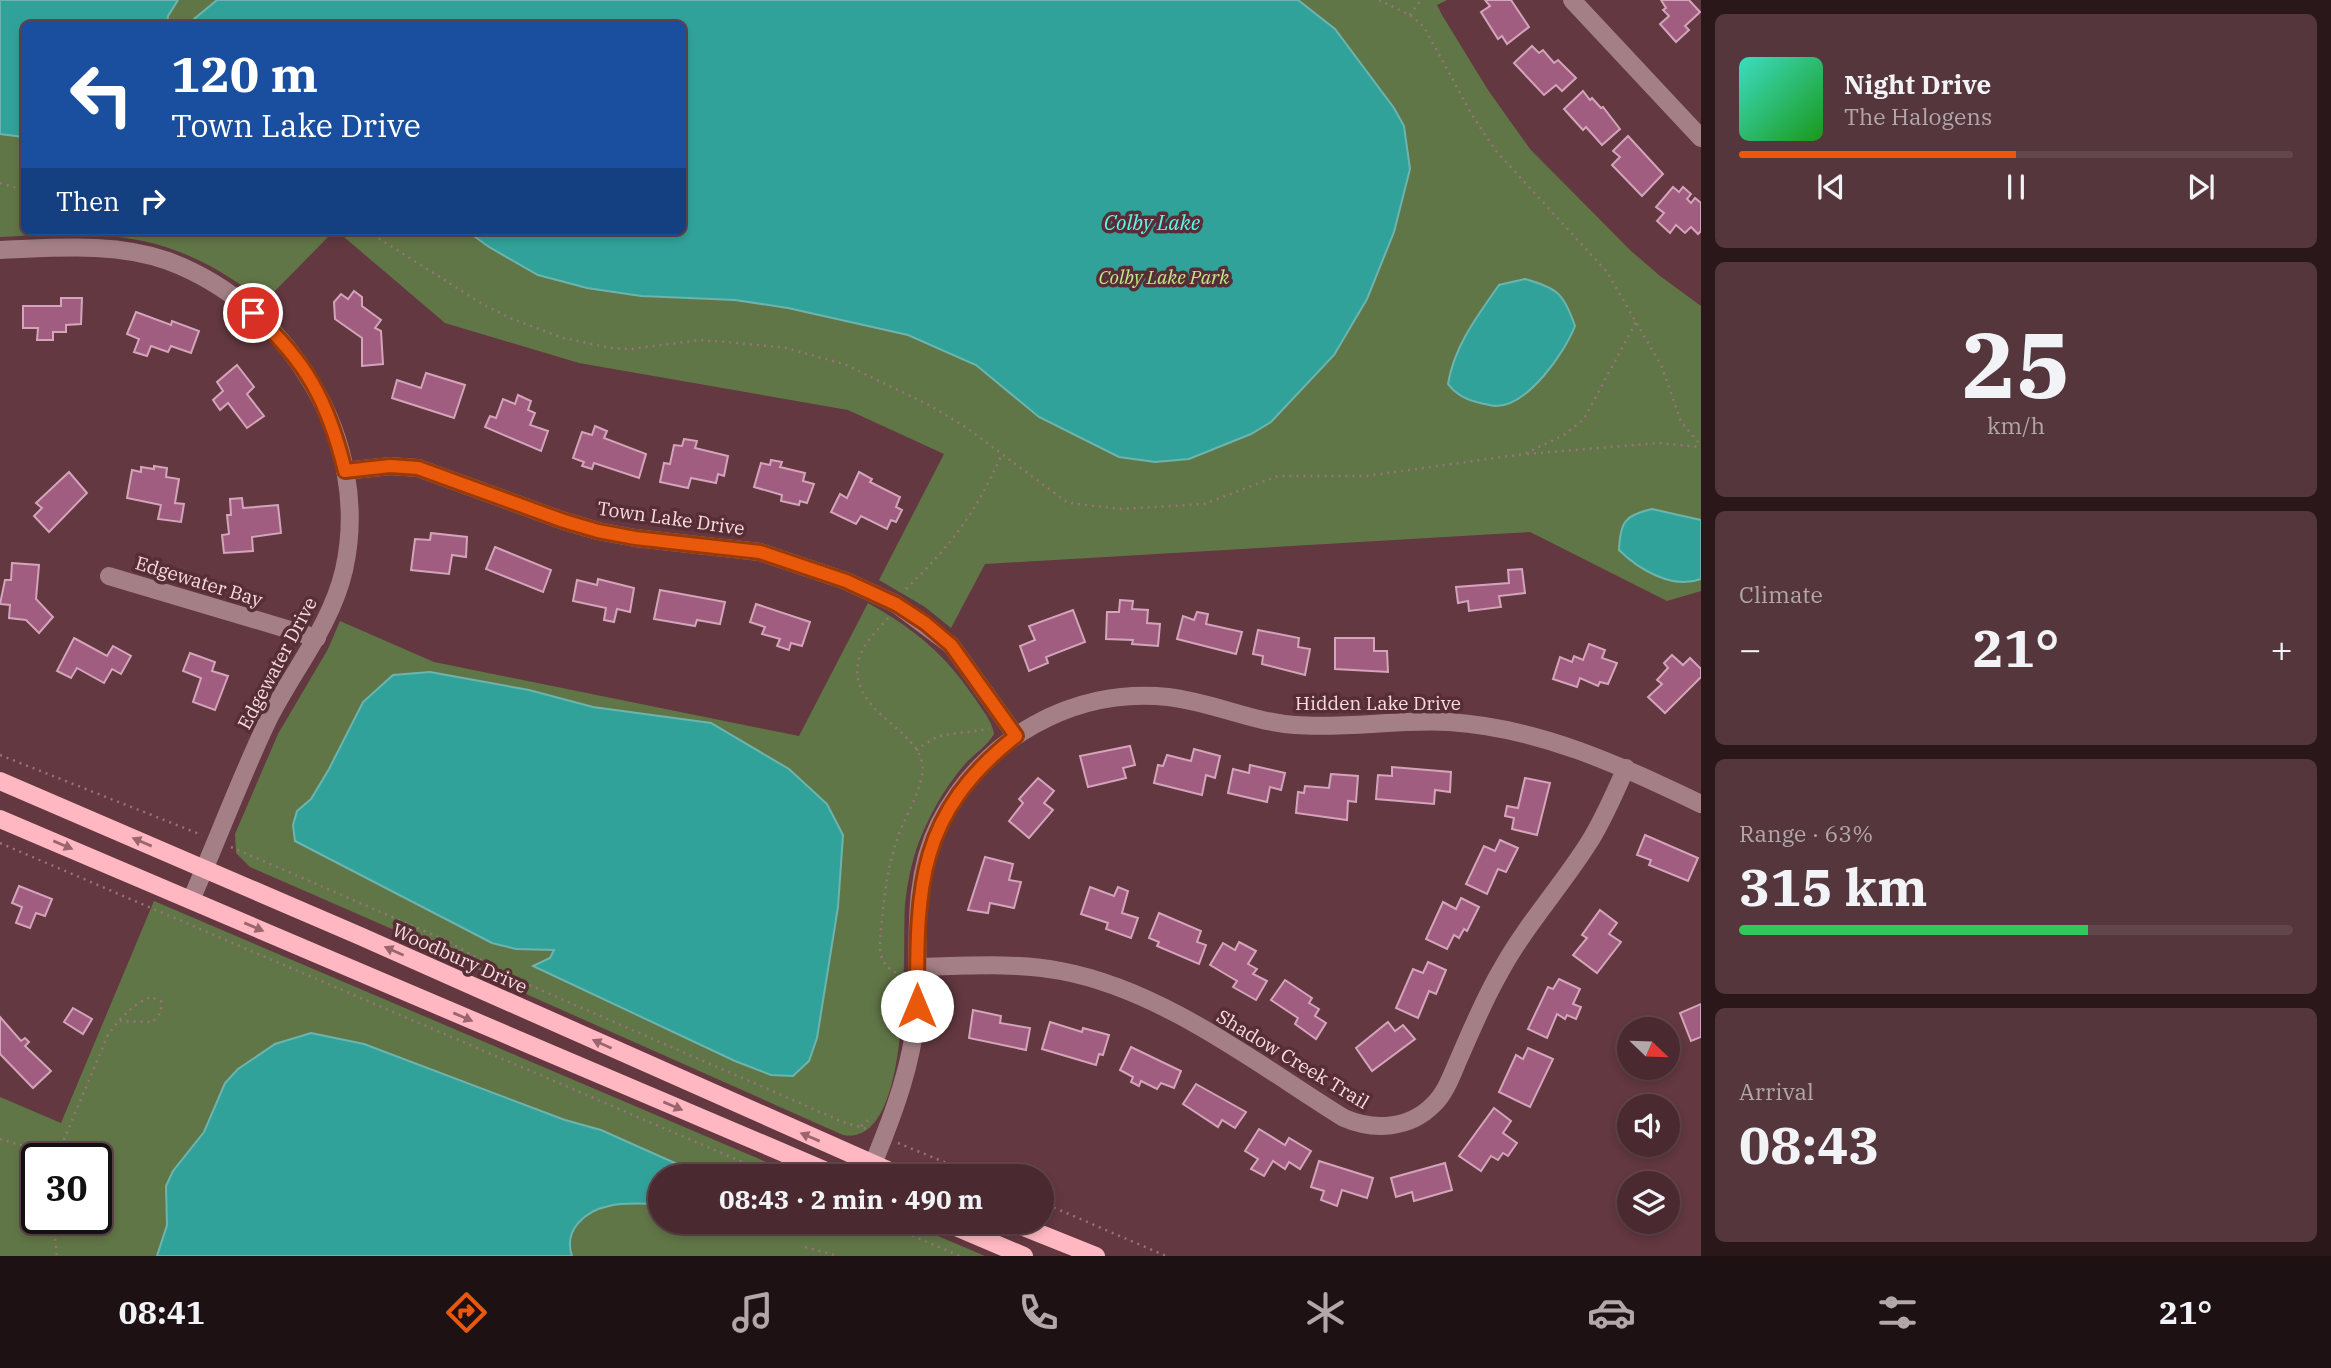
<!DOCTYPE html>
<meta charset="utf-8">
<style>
:root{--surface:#4a2a30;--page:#54363c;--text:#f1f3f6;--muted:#b2a7ab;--line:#61464c;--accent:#ea580c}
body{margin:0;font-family:"IBM Plex Serif",serif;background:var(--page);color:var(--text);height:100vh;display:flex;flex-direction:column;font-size:26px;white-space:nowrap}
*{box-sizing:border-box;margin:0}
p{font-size:23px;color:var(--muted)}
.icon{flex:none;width:38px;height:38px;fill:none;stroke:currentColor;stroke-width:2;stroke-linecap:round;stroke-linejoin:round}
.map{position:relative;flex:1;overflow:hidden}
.panel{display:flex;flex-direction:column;gap:14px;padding:14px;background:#29171a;width:630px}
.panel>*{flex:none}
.top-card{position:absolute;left:21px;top:21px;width:665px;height:214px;border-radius:10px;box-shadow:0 4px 10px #0003,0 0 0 2px var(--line);background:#1a4fa0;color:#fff;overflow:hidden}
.needle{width:46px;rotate:113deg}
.tools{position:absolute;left:1617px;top:1017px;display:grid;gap:14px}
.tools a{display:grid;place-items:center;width:63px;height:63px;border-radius:50%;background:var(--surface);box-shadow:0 4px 10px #0003,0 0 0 2px var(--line);font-size:35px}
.speed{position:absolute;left:21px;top:1143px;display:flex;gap:14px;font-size:35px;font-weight:700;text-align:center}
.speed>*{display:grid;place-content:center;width:91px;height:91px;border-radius:50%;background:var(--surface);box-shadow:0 4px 10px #0003,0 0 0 2px var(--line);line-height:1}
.speed .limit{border:4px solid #111;border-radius:10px;background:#fff;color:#111}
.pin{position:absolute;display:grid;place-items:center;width:60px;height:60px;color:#fff;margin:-30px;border:4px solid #fff;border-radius:50%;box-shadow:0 2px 7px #0007}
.me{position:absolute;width:77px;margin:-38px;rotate:0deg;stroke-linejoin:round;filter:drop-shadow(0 0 5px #0008)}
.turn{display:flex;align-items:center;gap:24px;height:147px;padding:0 35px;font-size:32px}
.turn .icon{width:91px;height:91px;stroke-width:2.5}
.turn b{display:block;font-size:49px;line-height:60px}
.then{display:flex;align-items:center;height:66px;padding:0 35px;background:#0003;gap:14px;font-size:26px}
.big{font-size:52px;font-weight:800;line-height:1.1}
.panel .widget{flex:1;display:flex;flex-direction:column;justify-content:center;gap:10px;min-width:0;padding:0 24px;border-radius:10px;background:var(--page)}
.panel .dial{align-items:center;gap:0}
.dial b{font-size:91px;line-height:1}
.song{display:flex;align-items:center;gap:21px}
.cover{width:84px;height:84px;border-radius:10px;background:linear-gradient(135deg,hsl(170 70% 55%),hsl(120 70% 35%))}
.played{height:7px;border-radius:4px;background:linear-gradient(90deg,var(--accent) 50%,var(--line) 50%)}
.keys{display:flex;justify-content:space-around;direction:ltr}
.heat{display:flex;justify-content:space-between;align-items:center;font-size:38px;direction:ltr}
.charge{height:10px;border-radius:5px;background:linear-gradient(90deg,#34c759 63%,var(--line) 0)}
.trip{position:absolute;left:648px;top:1164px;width:406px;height:70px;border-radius:35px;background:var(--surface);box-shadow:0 4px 10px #0003,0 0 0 2px var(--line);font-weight:800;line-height:70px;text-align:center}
.tabs{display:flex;height:112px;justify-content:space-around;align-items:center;background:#1e1113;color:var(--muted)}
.tabs .icon{width:49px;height:49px}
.tabs .active{color:var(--accent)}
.tabs b{font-size:32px;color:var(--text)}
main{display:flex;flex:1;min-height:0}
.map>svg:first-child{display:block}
.green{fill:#617647;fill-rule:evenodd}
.water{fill:#31a29a;stroke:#6db4af;stroke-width:2}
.building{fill:#a15d80;stroke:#d3a4ba;stroke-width:2}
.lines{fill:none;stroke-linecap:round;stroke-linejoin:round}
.path{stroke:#987379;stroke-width:2.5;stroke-dasharray:2 5;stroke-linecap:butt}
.minor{stroke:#a48086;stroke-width:18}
.major{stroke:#ffb7c2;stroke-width:18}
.oneway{fill:#9b656e}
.route-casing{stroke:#983908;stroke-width:18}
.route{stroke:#ea580c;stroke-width:12}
.labels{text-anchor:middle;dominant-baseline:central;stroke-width:7;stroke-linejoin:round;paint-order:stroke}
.park-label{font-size:19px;font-style:italic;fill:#c0ea8c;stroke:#582e36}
.street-label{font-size:19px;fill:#f8dde0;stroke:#582e36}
.water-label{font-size:21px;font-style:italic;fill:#60f8ed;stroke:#582e36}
</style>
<main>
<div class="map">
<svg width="1701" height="1256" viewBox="0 0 1701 1256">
<rect width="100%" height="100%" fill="#633840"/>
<!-- green -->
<g class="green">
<path d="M0,0H1447L1437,5L1442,15L1488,90L1530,149L1630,250L1660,276L1701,306V591L1667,601L1530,532L985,564L951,628L925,607L879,580L944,454L848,410L579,363L445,323L337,231H682V24H24V231H334L264,302C172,230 111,231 0,237Z"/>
<path d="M868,603C916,630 945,654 976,700C983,711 992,721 994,734C988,745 974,754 965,764C944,788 928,817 917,847C911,865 907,884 905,904C902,946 914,1148 843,1135L526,994L440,950L250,867L236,853L235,834L278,734L328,649L340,621L434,662L799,736Z"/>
<path d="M154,901L799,1176H660V1222H905L985,1256H0V1097L61,1123ZM37,1158H96V1218H37Z"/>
</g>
<!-- water -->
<g class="water">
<polygon points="0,0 178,0 168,16 167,24 24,24 24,137 0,134"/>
<polygon points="217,0 1298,0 1335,29 1394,108 1404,126 1410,169 1394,232 1367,299 1334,355 1271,422 1251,434 1189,459 1155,462 1119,457 1039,417 976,365 908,335 788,308 735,300 641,296 587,288 538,275 489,247 467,231 682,231 682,24 188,24"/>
<path d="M1525,279C1558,288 1564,294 1575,326C1565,352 1528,406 1496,406C1491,406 1485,404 1480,403C1466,400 1456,395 1448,384C1454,346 1478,315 1499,285Z"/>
<path d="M1652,509L1701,520V579C1673,590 1638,569 1619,550C1620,522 1625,515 1652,509Z"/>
<polygon points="430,672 529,690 593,707 711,723 789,769 827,804 843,835 838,907 817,1038 809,1061 793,1076 771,1075 735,1061 533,966 550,958 554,950 516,949 492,943 295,841 293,825 297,811 311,799 329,769 363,702 393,675"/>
<path d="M311,1033L364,1044L565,1120L601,1130L704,1176H660V1204C644,1204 625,1202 609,1206C585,1211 563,1230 572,1256H157L167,1225L166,1186L173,1171L204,1132L225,1083L238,1069L275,1044Z"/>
</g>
<!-- building -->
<g class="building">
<polygon points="1485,0 1511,0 1529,27 1507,44 1502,36 1498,39 1481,12 1490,6"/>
<polygon points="1661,0 1689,0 1700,12 1685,26 1689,30 1676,42 1660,24 1669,16 1663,10 1666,8"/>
<polygon points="1532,46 1539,53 1543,50 1554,63 1558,60 1576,78 1562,91 1556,85 1544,95 1514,63"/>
<polygon points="1583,91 1590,100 1592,98 1601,108 1603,107 1620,129 1602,145 1586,127 1583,130 1564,109"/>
<polygon points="1628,136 1663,174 1642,196 1612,165 1620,157 1613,151"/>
<polygon points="1673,187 1679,192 1683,187 1691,194 1687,199 1691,203 1695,198 1701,203 1701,231 1698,234 1691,227 1685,233 1676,225 1670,233 1657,221 1664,213 1656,207"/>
<polygon points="354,291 362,297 362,306 381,320 375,328 381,331 383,364 362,366 362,338 335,319 334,302 341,294 348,299"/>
<polygon points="61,298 82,298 81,324 66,325 66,332 53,332 53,340 37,340 38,328 23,328 23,306 61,306"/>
<polygon points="136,312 171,325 172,321 199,331 191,353 171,346 168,352 151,346 147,356 134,352 139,339 127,334"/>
<polygon points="237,365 254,387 247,394 264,416 247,428 228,403 220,410 213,400 223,391 217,382"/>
<polygon points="426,373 465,385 454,418 392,398 397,380 421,388"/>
<polygon points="518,395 531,401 528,410 535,413 530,425 548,431 541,451 485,427 490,416 496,418 503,399 515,404"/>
<polygon points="595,426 607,431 604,438 646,454 639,478 594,463 592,469 582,466 584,462 573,458 582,432 592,435"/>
<polygon points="684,439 697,441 695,448 728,456 724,476 718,474 716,483 691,478 688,488 660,482 664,463 670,464 674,445 682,446"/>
<polygon points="771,460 782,462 780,467 805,473 803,481 814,484 807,503 800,501 799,505 781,501 782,495 754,487 761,463 770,465"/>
<polygon points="154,466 167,468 166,477 179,479 175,503 184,504 181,522 158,519 161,505 127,498 132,470 141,472 141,467 154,469"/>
<polygon points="69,472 87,493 49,532 34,516 42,508 36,503"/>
<polygon points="859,472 872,479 870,482 900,497 896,507 902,510 896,522 891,520 887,529 861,516 856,524 831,512 840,494 847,498"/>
<polygon points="242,498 243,508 278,505 281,533 252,537 253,551 224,553 222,535 229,534 227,515 231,515 230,499"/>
<polygon points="431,533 467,537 466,557 452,555 449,574 411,570 415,539 430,540"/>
<polygon points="495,547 551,570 543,592 486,569"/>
<polygon points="12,563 39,565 36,599 53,617 39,633 26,620 9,618 10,605 0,604 5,580 11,580"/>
<polygon points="1522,569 1525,593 1499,596 1501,607 1469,611 1468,601 1458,603 1456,587 1509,583 1508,570"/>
<polygon points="598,579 634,588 630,612 617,609 614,622 604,620 606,608 573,601 577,580 597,585"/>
<polygon points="660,590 725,602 720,624 697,620 695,626 654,619"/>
<polygon points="1120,600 1133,601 1132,609 1148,610 1147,623 1160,624 1158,646 1132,644 1133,640 1106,639 1107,612 1119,612"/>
<polygon points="756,604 810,622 802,646 791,643 789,650 777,646 780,639 762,634 765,627 750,622"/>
<polygon points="1073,610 1085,642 1046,657 1048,663 1029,671 1020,646 1035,640 1029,626"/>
<polygon points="1197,612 1208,614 1206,624 1242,632 1236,654 1177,639 1183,616 1194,620"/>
<polygon points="1258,630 1299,638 1298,647 1310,649 1305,675 1262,664 1263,656 1253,654"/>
<polygon points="74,638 107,656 113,646 131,656 121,674 112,669 104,683 77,668 71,678 57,671"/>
<polygon points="1335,638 1374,638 1374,651 1387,651 1388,672 1335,669"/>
<polygon points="1589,644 1605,650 1602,658 1617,663 1608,684 1600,682 1598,686 1580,678 1577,687 1553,679 1560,657 1572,662 1574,656 1583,660"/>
<polygon points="190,653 215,662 212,671 228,676 215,710 193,702 201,678 183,671"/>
<polygon points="1672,655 1683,665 1690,658 1701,669 1701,677 1665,713 1648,697 1662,684 1657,680 1668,668 1664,663"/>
<polygon points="1130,746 1135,765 1123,768 1126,778 1088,787 1080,756"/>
<polygon points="1194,749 1220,756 1215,778 1206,775 1202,795 1154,783 1158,765 1163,766 1167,755 1191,761"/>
<polygon points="1250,765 1285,773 1281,790 1270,787 1267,802 1228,793 1233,769 1249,773"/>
<polygon points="1392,767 1451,772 1450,792 1435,790 1434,804 1376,799 1378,775 1392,776"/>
<polygon points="1331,774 1358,776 1356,802 1348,801 1347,820 1296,813 1298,792 1304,793 1305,786 1329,788"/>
<polygon points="1038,778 1054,791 1044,803 1053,810 1029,838 1009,821 1023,803 1019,799"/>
<polygon points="1525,778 1550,783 1537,835 1512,829 1514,818 1505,816 1507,806 1518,808"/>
<polygon points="1645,835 1698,858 1688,881 1649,865 1651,860 1637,855"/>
<polygon points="1500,840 1518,848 1506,872 1498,869 1487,894 1466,884 1484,846 1495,851"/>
<polygon points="985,857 1013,864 1009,880 1021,882 1014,908 990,903 988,913 968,910"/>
<polygon points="19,886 52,899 45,916 36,913 30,928 16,923 22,907 12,903"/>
<polygon points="1090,887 1114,896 1118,887 1128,891 1122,913 1138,918 1131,938 1106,929 1108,923 1081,914"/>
<polygon points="1461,898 1479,907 1467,931 1464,929 1459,938 1454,935 1447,949 1426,939 1443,902 1456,909"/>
<polygon points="1600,910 1617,923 1609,934 1621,942 1597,973 1573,955 1587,938 1582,935"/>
<polygon points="1159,913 1201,931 1197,942 1206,945 1199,964 1157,946 1159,942 1149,938"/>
<polygon points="1239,942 1256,951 1248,964 1257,969 1253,974 1267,981 1256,1000 1233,987 1237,981 1210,965 1223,943 1235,950"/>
<polygon points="1428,962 1446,970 1436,994 1429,991 1418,1018 1396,1008 1413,969 1423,973"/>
<polygon points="1559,979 1580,989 1573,1004 1581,1007 1576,1019 1567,1015 1565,1019 1557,1014 1547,1038 1528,1029 1548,987 1553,989"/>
<polygon points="1285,980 1312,998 1309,1003 1319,1009 1315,1016 1326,1023 1316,1039 1295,1024 1298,1018 1271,1000"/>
<polygon points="1701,1004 1701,1037 1691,1041 1680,1013"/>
<polygon points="73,1008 92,1019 83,1034 64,1022"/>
<polygon points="973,1010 1001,1016 1000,1023 1030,1028 1026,1050 969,1038"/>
<polygon points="0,1017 21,1041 25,1038 29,1042 25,1046 51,1071 33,1088 0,1054"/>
<polygon points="1050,1022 1082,1032 1083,1028 1109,1035 1103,1055 1099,1054 1096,1065 1042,1049"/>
<polygon points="1388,1022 1395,1031 1403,1025 1415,1039 1372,1071 1356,1048"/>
<polygon points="1131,1047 1181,1071 1174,1088 1161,1083 1157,1089 1141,1081 1139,1086 1131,1082 1133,1077 1120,1070"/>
<polygon points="1528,1048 1553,1059 1530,1107 1499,1092 1516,1055 1523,1059"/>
<polygon points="1196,1084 1246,1112 1235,1128 1222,1120 1218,1127 1183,1104"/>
<polygon points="1494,1108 1511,1121 1503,1133 1517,1143 1508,1156 1503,1153 1498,1160 1491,1156 1481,1171 1459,1156"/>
<polygon points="1259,1129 1285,1145 1289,1138 1311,1151 1300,1169 1289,1162 1285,1169 1273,1161 1264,1176 1251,1169 1258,1159 1245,1151"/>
<polygon points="1319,1161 1373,1178 1367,1198 1342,1190 1337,1206 1321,1200 1324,1191 1311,1187"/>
<polygon points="1445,1163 1452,1190 1414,1201 1412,1192 1396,1197 1391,1178"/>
</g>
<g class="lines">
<!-- path -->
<g class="path">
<polyline points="1379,0 1410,15 1424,27 1472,115 1496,151 1607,272 1662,367 1681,422 1701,445"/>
<polyline points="1410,15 1421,0"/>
<polyline points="0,183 24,190"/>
<polyline points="367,231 484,305 510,318 563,338 611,348 631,349 700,340 739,343 786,348 844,364 931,406 967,428 1068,503 1122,509 1204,504 1278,476 1366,476 1524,454 1564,435 1584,419 1636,322"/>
<polyline points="1527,454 1659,443 1701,447"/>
<path d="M906,589C953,543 975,514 1002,454"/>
<path d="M888,618C878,630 865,641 860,656C841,714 932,730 922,776C918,795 908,813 900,831C889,860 885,888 882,919C880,942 874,964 899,974"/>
<polyline points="916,750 938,736 989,729"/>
<polyline points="0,755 202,835"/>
<polyline points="0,843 775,1176"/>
<polyline points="231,847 445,940 511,977 843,1122 870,1130"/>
<polyline points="861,1126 872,1117"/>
<path d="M0,1139L57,1156L108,1035C119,1019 134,1003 151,997L161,1001V1012L153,1022L120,1021"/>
<polyline points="898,1143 978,1176"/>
<polyline points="1041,1202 1166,1256"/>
<polyline points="53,1218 57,1256"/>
<polyline points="880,1222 960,1256"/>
<polyline points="805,1247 838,1256"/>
</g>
<!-- minor -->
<g class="minor">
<polyline points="1572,0 1701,138"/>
<path d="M0,250C55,248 115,242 168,261C289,306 373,441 344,570C331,626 293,670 268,720C240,779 217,841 191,900"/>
<polyline points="345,471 390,466 418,468 564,521 598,531 635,538 760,552 846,581 896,604 951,645 1016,736"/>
<polyline points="109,576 317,638"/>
<path d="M917,967C964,966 1014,962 1061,971C1163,990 1257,1064 1344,1118C1374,1131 1409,1129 1433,1105C1447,1092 1453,1071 1461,1054C1473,1026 1485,998 1500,972C1525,926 1560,888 1588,844C1603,821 1614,794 1626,768"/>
<path d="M873,1164C894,1113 914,1060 917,1005C919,944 911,881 939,824C982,739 1073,687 1168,697C1212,702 1252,722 1295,725C1347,729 1398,719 1449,722C1541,728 1619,765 1701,804"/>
</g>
<!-- major -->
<g class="major">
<polyline points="0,781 360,936 901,1176"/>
<polyline points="0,819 838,1176"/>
<polyline points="944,1222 1024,1256"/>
<polyline points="1011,1222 1096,1256"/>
</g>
</g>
<!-- one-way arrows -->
<defs><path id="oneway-solid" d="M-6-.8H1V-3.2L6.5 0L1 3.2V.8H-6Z" transform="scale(1.75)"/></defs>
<g class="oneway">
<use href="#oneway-solid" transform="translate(142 842) rotate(-157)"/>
<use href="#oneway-solid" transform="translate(63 845) rotate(23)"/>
<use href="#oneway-solid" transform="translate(254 927) rotate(23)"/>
<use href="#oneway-solid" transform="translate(394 951) rotate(-156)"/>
<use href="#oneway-solid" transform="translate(463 1017) rotate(23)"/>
<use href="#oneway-solid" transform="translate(602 1044) rotate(-156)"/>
<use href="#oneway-solid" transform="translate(673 1106) rotate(23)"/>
<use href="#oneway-solid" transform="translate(810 1137) rotate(-157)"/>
</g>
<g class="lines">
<defs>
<path id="route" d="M253,313C306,361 328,401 345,471L390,466L418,468L564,521L598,531L635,538L760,552L846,581L896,604L925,623L951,645L1016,736C916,815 917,887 917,1006"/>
</defs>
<!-- route casing -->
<use href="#route" class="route-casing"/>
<!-- route -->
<use href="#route" class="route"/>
</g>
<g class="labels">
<!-- park labels -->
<g class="park-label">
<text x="1164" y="277">Colby Lake Park</text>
</g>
<!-- street labels -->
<g class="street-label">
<text transform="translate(671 518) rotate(8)">Town Lake Drive</text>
<text transform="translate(199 581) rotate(17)">Edgewater Bay</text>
<text transform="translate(277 663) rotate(-62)">Edgewater Drive</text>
<text x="1378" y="703">Hidden Lake Drive</text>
<text transform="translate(460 958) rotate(24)">Woodbury Drive</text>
<text transform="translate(1293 1059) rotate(31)">Shadow Creek Trail</text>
</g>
<!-- water labels -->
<g class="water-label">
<text x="1152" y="222">Colby Lake</text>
</g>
</g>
</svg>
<div class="tools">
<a><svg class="needle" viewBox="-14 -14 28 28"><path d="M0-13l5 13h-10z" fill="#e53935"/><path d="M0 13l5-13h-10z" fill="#b2a7ab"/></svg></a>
<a><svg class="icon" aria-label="sound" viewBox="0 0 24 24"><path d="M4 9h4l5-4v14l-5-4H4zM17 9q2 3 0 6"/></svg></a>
<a><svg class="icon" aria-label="layers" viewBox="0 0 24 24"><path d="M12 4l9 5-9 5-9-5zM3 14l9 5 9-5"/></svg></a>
</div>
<div class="speed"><div class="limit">30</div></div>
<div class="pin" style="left:253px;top:313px;background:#d93025"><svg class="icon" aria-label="arrive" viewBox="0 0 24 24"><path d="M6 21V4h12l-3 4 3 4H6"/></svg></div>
<svg class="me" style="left:917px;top:1006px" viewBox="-20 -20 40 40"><circle r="19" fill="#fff"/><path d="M0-13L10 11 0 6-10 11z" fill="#ea580c"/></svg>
<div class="trip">08:43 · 2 min · 490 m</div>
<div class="top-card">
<div class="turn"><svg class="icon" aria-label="left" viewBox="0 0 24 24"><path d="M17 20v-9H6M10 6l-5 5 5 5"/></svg><div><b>120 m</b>Town Lake Drive</div></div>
<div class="then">Then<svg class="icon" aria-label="right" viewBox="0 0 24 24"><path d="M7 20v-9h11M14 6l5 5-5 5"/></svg></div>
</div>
</div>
<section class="panel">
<div class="widget">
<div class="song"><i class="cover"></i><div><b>Night Drive</b><p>The Halogens</p></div></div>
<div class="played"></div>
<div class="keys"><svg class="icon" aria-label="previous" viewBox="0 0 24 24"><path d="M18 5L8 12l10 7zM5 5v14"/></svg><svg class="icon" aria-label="pause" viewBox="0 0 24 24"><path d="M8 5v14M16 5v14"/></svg><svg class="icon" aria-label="next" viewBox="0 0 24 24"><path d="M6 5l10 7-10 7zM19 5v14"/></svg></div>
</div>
<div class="widget dial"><b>25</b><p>km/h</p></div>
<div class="widget"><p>Climate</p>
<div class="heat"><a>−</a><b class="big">21°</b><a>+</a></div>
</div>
<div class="widget"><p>Range · 63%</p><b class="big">315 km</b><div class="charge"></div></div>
<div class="widget"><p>Arrival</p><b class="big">08:43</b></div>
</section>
</main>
<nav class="tabs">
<b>08:41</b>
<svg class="icon active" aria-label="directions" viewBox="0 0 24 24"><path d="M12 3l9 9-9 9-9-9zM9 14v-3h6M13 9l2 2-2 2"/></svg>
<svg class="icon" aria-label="music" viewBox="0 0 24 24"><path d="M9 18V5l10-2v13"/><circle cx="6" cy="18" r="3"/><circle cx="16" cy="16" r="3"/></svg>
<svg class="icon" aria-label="phone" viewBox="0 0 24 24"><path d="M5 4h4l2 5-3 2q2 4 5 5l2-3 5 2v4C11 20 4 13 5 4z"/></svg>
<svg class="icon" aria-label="climate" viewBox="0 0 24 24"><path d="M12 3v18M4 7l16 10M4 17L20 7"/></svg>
<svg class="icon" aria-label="car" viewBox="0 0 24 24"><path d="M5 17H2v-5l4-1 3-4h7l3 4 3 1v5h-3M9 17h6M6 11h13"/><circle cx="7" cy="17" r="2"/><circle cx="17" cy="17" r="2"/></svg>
<svg class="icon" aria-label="filters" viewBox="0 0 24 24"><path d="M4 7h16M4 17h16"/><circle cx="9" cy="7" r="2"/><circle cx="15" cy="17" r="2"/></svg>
<b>21°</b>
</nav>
